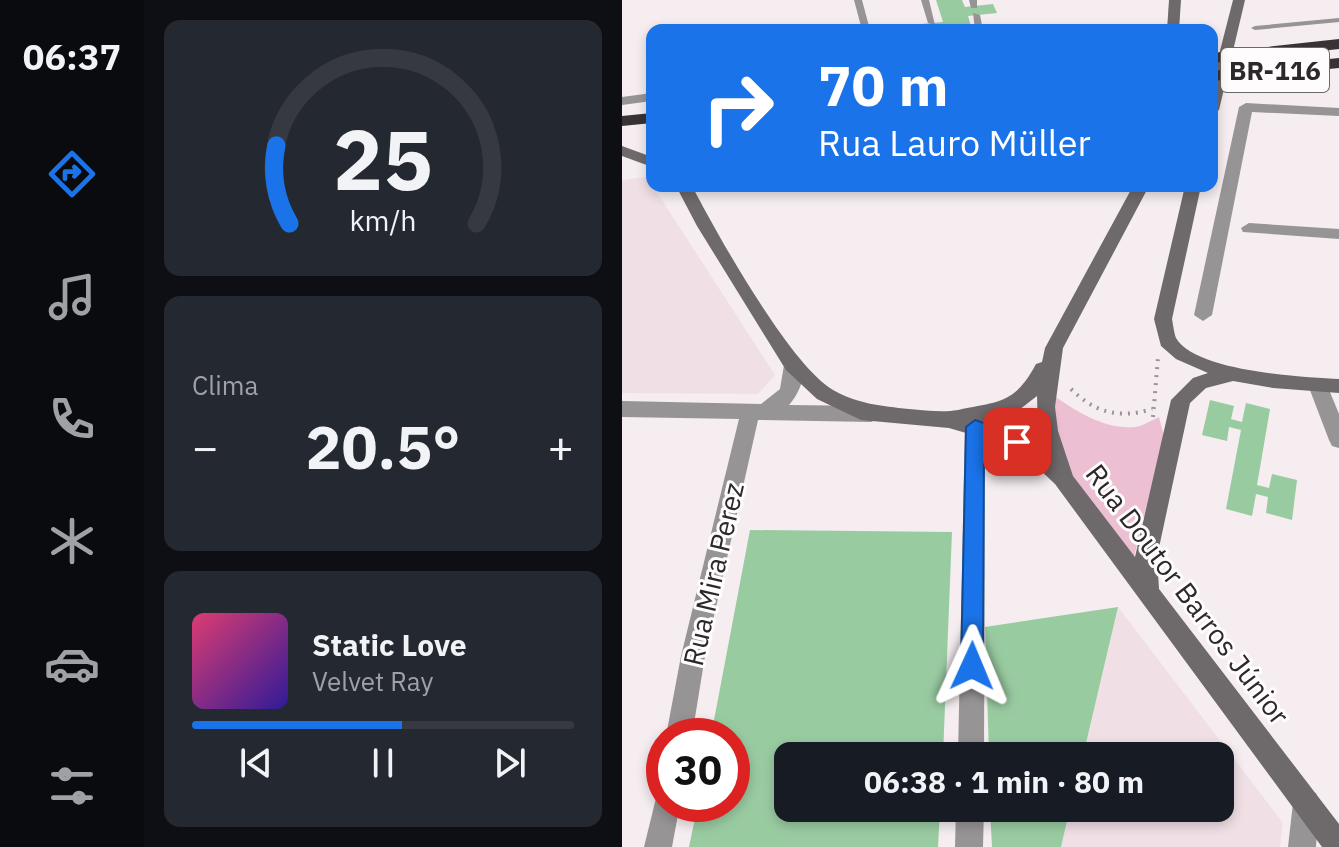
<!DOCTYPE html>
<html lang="pt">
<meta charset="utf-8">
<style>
:root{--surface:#171b24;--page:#242831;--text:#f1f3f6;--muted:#9ea1a6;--line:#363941;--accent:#1a73e8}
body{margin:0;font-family:"IBM Plex Sans",sans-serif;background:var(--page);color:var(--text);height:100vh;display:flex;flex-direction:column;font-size:30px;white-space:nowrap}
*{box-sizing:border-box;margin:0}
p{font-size:26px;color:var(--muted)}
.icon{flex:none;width:44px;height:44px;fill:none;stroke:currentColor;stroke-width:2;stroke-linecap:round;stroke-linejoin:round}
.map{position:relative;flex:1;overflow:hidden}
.side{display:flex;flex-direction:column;gap:20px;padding:20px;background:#0d0f14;width:478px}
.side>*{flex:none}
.hud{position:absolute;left:24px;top:24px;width:572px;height:168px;border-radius:16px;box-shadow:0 4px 12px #0003;background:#1a73e8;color:#fff;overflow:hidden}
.speed{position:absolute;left:24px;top:718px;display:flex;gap:16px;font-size:40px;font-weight:700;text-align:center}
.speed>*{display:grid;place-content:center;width:104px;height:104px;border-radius:50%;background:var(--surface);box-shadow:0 4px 12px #0003;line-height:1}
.speed .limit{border:12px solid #d22;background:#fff;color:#111}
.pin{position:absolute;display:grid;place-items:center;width:68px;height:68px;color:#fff;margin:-34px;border-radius:16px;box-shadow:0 4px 12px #0006}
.me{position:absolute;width:88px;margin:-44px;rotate:1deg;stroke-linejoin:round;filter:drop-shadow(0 0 6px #0008)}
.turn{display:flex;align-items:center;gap:28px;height:168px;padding:0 40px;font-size:36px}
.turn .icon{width:104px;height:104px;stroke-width:2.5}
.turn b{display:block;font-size:56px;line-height:68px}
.big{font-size:60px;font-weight:700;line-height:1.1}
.side .card{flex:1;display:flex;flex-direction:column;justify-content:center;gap:12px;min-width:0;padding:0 28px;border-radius:16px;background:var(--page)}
.side .dial{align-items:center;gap:0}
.dial svg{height:208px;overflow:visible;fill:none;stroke:var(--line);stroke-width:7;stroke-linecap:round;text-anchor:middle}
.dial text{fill:var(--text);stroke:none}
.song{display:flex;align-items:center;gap:24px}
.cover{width:96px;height:96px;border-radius:12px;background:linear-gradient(135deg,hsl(340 70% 55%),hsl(250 70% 35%))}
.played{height:8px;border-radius:4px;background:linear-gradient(90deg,var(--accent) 55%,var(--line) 55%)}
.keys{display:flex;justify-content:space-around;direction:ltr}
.heat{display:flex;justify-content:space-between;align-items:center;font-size:44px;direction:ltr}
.trip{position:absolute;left:152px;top:742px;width:460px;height:80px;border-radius:16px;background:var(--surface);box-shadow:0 4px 12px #0003;font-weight:700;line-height:80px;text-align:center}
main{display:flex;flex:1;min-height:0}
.dock{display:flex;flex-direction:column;width:144px;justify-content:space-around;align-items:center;background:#090b0e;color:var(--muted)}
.dock .icon{width:56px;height:56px}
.dock .current{color:var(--accent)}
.dock b{font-size:36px;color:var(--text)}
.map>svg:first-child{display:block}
.built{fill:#f0e0e6}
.green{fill:#ecc0d2}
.building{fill:#99cba1}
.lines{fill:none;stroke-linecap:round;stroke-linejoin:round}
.path{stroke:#9b9597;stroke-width:4;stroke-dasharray:2 6;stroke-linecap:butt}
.service{fill:#979495;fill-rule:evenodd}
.minor{fill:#979495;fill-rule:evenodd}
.tertiary{fill:#979495;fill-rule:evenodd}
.secondary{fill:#6e696b;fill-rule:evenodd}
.motorway{fill:#383235;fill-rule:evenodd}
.route{fill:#1a73e8;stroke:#114b97;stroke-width:2}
.labels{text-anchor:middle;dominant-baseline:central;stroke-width:6;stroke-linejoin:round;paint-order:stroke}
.shield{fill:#fffcfd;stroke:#6b6869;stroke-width:2}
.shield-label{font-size:26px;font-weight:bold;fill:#2c292a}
.street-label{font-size:28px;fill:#2c292a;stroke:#fffcfd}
</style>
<main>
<nav class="dock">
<b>06:37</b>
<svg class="icon current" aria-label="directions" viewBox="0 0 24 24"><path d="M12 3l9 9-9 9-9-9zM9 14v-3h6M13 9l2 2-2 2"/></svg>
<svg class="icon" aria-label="music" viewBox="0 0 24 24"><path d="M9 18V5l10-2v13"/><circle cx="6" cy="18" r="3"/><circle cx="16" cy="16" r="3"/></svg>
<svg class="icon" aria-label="phone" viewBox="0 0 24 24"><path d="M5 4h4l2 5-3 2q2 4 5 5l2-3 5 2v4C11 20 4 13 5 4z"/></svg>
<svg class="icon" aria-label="climate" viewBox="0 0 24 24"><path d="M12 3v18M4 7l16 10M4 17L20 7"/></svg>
<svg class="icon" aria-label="car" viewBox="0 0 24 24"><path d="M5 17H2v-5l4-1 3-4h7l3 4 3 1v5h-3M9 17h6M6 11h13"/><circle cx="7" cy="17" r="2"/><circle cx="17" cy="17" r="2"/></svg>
<svg class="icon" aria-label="filters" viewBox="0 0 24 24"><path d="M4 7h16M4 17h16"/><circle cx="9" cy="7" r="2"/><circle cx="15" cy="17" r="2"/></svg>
</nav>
<section class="side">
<div class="card dial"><svg viewBox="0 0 100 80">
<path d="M14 69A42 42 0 1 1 86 69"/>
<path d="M14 69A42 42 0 0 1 9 39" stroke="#1a73e8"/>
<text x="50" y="56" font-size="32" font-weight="700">25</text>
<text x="50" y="72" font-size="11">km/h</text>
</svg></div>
<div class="card"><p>Clima</p>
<div class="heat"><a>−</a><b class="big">20.5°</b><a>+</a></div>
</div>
<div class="card">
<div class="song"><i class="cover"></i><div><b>Static Love</b><p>Velvet Ray</p></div></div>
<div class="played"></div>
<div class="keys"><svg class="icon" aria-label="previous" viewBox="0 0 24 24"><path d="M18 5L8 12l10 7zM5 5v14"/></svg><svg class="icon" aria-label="pause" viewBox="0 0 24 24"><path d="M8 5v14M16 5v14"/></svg><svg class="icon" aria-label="next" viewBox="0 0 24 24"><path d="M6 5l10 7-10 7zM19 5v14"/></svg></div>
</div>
</section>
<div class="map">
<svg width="717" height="847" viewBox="0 0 717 847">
<rect width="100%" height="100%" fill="#f5edf0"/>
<!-- built -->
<g class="built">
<polygon points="25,177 153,375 136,394 0,393 0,180"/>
<polygon points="496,607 661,823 658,847 439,847 448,808 598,808 598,756 461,756"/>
</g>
<!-- green -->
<path class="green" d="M428,393C452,410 482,430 513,427C521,426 530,420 537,417L542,436L511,561L443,469Z"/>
<!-- building -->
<g class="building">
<polygon points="314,0 340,0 343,7 371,4 375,13 346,16 350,30 279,30 278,26 321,22"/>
<polygon points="588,400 612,406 609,419 620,422 624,403 648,409 635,485 647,488 650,474 675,480 670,520 644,513 646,497 634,494 630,516 604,509 619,430 607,427 605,441 580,435"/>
<polygon points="128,530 330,532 321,756 166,756 166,808 318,808 316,847 67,847 76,804 110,804 110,736 89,736"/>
<polygon points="496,607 461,756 367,756 363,627"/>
<polygon points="368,808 448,808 439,847 370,847"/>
</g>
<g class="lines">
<!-- path -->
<g class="path">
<path d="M449,389C473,413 498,419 530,409"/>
<polyline points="531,417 536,358"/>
</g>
<!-- service -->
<g class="service">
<polygon points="232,0 240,0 248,30 240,30"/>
<polygon points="299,0 307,0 313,25 306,23"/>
<polygon points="347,0 355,0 355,8 349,8"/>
<polygon points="351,13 358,15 361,30 353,30"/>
<polygon points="717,18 717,22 633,30 629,28 633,26"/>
</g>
<!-- minor -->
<g class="minor">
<polygon points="624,103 717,108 717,116 630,112 590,315 581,321 572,315 617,107"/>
<polygon points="627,223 717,229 717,239 621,232 619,228"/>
<path d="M171,358L178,360C185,376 178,392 167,405L249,406L256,409L259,414L256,419L249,422L136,420L83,656L70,736H44L59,656L117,419L0,417V401L139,404L158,389L162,365Z"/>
<polygon points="696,378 703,380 717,414 717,448 710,446 707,440 686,385 689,380"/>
<polygon points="353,419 360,421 363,427 362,756 336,756 343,427 346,421"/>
<polygon points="684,790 694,793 697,803 694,847 666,847 671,803 674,793"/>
<polygon points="42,792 42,804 58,804 50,847 22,847 35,794"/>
<polygon points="334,808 362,808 361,847 333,847"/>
</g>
<!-- tertiary -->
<polygon class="tertiary" points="30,93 30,101 0,105 0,97"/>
<!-- secondary -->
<g class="secondary">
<polygon points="547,0 559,0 557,30 545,30"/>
<polygon points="611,0 623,0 597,110 590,114 590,82"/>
<polygon points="0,146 30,157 30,167 0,156"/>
<path d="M54,186H70C95,234 168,365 211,390C236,404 259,406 287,409C303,410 320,413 336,410C377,401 392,405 414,364L420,362L423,348L511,186H527L441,348L433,407L436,431L451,476L513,557L549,400L571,378L586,373L554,359L539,346L532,319L563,186H579L550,319C551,324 552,333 554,338C574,372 681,377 717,379V393L651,388L611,381L584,388L568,403L535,557L537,589L717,824V847H700L433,484L401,454L368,440L327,428L239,420L195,399L164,370L75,226ZM415,396L416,431L421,448L415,442L361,422L393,413Z"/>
</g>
<!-- motorway -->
<g class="motorway">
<polygon points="717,39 717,49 590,63 590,53"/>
<polygon points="717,58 717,68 590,81 590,71"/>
<polygon points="30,113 30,123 0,126 0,116"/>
</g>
</g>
<!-- route -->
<polygon class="route" points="353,420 402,437 404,442 395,449 362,438 361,666 358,674 350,677 342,674 339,666 344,427"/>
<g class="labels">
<!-- shield labels -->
<rect class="shield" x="599" y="48" width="108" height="44" rx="6"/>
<g class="shield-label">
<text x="653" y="70">BR-116</text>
</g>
<!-- street labels -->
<g class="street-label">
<text transform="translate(91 574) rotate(-77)">Rua Mira Perez</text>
<text transform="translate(566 594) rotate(53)">Rua Doutor Barros Júnior</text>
</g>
</g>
</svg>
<div class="speed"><div class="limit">30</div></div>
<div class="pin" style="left:395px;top:442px;background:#d93025"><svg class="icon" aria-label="arrive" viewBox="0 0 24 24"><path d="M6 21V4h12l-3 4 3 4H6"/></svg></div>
<svg class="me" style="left:350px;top:666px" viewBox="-20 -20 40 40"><path d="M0-17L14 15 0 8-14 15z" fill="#1a73e8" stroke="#fff" stroke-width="4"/></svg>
<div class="trip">06:38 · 1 min · 80 m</div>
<div class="hud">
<div class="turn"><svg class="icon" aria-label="right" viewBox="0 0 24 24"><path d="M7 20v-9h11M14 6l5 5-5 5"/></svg><div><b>70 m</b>Rua Lauro Müller</div></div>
</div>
</div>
</main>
